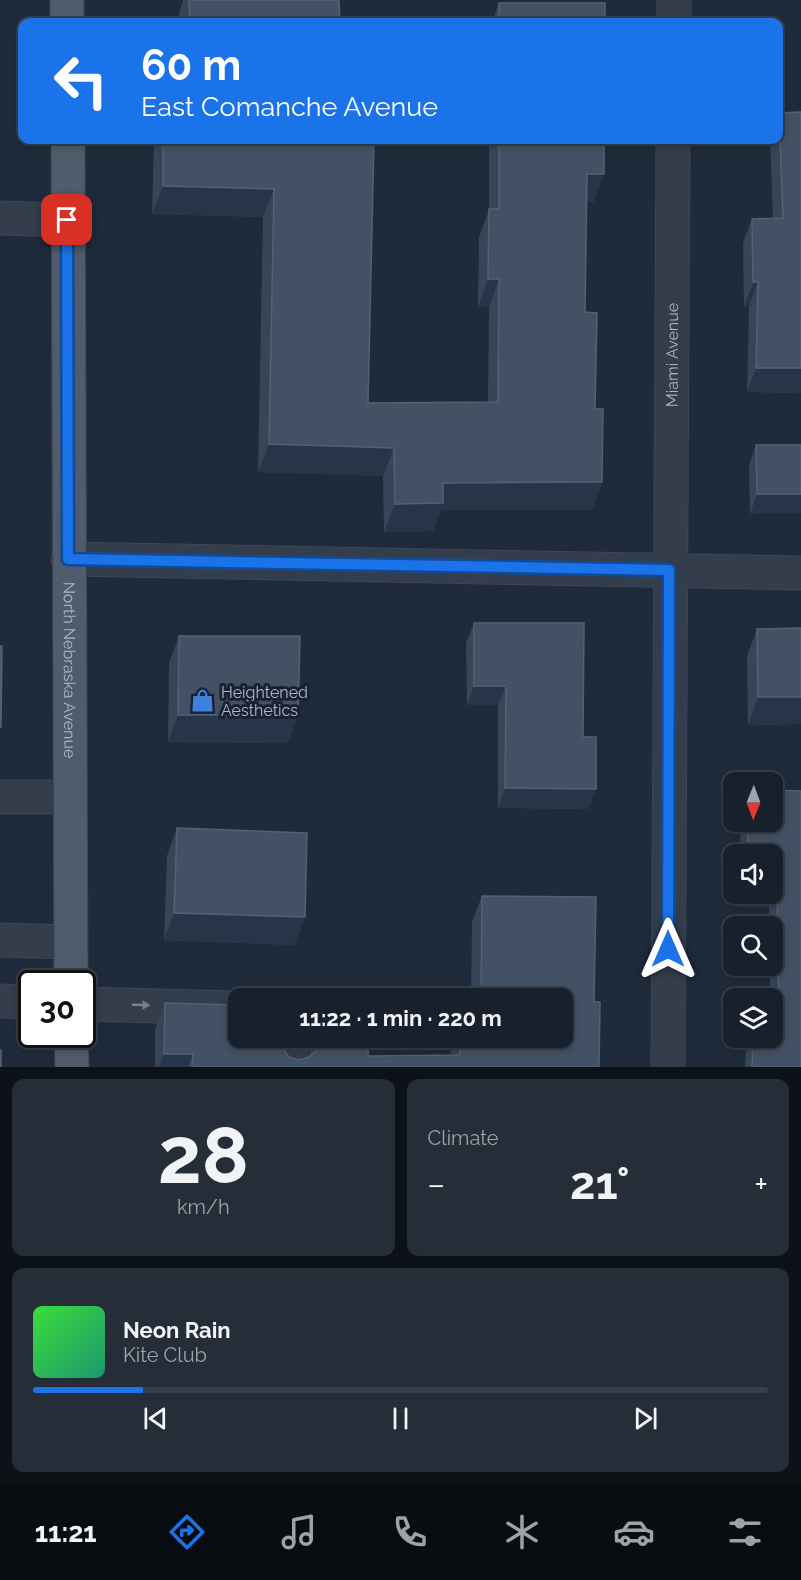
<!DOCTYPE html>
<meta charset="utf-8">
<style>
:root{--surface:#17202c;--page:#242d38;--text:#f1f3f6;--muted:#9ea3a9;--line:#363e48;--accent:#1a73e8}
body{margin:0;font-family:Raleway,sans-serif;background:var(--page);color:var(--text);height:100vh;display:flex;flex-direction:column;font-size:22px;white-space:nowrap}
*{box-sizing:border-box;margin:0}
p{font-size:20px;color:var(--muted)}
.icon{flex:none;width:33px;height:33px;fill:none;stroke:currentColor;stroke-width:2;stroke-linecap:round;stroke-linejoin:round}
.map{position:relative;height:1067px;overflow:hidden}
.details{display:flex;flex-direction:column;gap:12px;padding:12px;background:#0d1218;flex:1}
.details>*{flex:none}
.top-card{position:absolute;left:18px;top:18px;width:765px;height:126px;border-radius:12px;box-shadow:0 3px 9px #0003,0 0 0 2px var(--line);background:#1a73e8;color:#fff;overflow:hidden}
.needle{width:39px;rotate:181deg}
.tools{position:absolute;left:723px;top:772px;display:grid;gap:12px}
.tools a{display:grid;place-items:center;width:60px;height:60px;border-radius:12px;background:var(--surface);box-shadow:0 3px 9px #0003,0 0 0 2px var(--line);font-size:30px}
.speed{position:absolute;left:18px;top:970px;display:flex;gap:12px;font-size:30px;font-weight:700;text-align:center}
.speed>*{display:grid;place-content:center;width:78px;height:78px;border-radius:50%;background:var(--surface);box-shadow:0 3px 9px #0003,0 0 0 2px var(--line);line-height:1}
.speed .limit{border:3px solid #111;border-radius:9px;background:#fff;color:#111}
.pin{position:absolute;display:grid;place-items:center;width:51px;height:51px;color:#fff;margin:-26px;border-radius:12px;box-shadow:0 3px 9px #0006}
.me{position:absolute;width:66px;margin:-33px;rotate:0deg;stroke-linejoin:round;filter:drop-shadow(0 0 4px #0008)}
.turn{display:flex;align-items:center;gap:21px;height:126px;padding:0 24px;font-size:27px}
.turn .icon{width:78px;height:78px;stroke-width:2.5}
.turn b{display:block;font-size:42px;line-height:51px}
.big{font-size:45px;font-weight:700;line-height:1.1}
.details .widget{flex:1;display:flex;flex-direction:column;justify-content:center;gap:9px;min-width:0;padding:0 21px;border-radius:12px;background:var(--page)}
.details .dial{align-items:center;gap:0}
.dial b{font-size:78px;line-height:1}
.song{display:flex;align-items:center;gap:18px}
.cover{width:72px;height:72px;border-radius:9px;background:linear-gradient(135deg,hsl(120 70% 55%),hsl(160 70% 35%))}
.played{height:6px;border-radius:3px;background:linear-gradient(90deg,var(--accent) 15%,var(--line) 15%)}
.keys{display:flex;justify-content:space-around;direction:ltr}
.heat{display:flex;justify-content:space-between;align-items:center;font-size:33px;direction:ltr}
.details .tiles{flex:1;display:grid;gap:12px;grid-template-columns:1fr 1fr}
.widget:last-child{grid-column:span 2}
.trip{position:absolute;left:228px;top:988px;width:345px;height:60px;border-radius:12px;background:var(--surface);box-shadow:0 3px 9px #0003,0 0 0 2px var(--line);font-weight:700;line-height:60px;text-align:center}
.tabs{display:flex;height:96px;justify-content:space-around;align-items:center;background:#090d12;color:var(--muted)}
.tabs .icon{width:42px;height:42px}
.tabs .active{color:var(--accent)}
.tabs b{font-size:27px;color:var(--text)}
.map>svg:first-child{display:block}
.lines{fill:none;stroke-linecap:round;stroke-linejoin:round}
.minor-casing{stroke:#3c4655;stroke-width:35}
.major-casing{stroke:#3c4655;stroke-width:35}
.minor{stroke:#333d4b;stroke-width:33}
.major{stroke:#505c6c;stroke-width:33}
.wall{fill:#364558}
.shaded-wall{fill:#273548}
.building{fill:#435164;stroke:#536174;stroke-width:1.5}
.oneway{fill:#768090}
.route-casing{stroke:#114b97;stroke-width:15}
.route{stroke:#1a73e8;stroke-width:10}
.labels{text-anchor:middle;dominant-baseline:central;stroke-width:6;stroke-linejoin:round;paint-order:stroke}
.street-label{font-size:16px;fill:#adb7c8;stroke:#182230}
.poi-label{font-size:16px;fill:#adb7c8;stroke:#182230;text-anchor:start}
</style>
<div class="map">
<svg width="801" height="1067" viewBox="0 0 801 1067">
<rect width="100%" height="100%" fill="#1f2b3b"/>
<g class="lines">
<defs>
<g id="minor">
<polyline points="674,22 674,0"/>
<polyline points="0,218 67,220"/>
<polyline points="68,559 801,573"/>
<polyline points="0,797 70,797"/>
<polyline points="0,940 71,942"/>
<polyline points="0,1001 32,1002"/>
<polyline points="82,1004 238,1008"/>
<polyline points="290,1067 291,1038"/>
<path id="s1" d="M668,1067L673,140"/>
</g>
<g id="major">
<polyline points="67,0 67,22"/>
<path id="s2" d="M68,140L71,984"/>
<polyline points="71,1035 72,1067"/>
</g>
</defs>
<!-- minor casing -->
<use href="#minor" class="minor-casing"/>
<!-- major casing -->
<use href="#major" class="major-casing"/>
<!-- minor -->
<use href="#minor" class="minor"/>
<!-- major -->
<use href="#major" class="major"/>
</g>
<!-- wall -->
<g class="wall">
<polygon points="183,0 339,0 340,22 179,22 179,13"/>
<polygon points="499,3 605,22 492,22"/>
<polygon points="801,112 801,393 747,392 749,307 744,307 743,243 752,219 773,219 770,140 778,140 779,113"/>
<polygon points="154,140 374,140 368,403 488,402 489,307 478,307 479,237 489,210 489,140 604,140 594,202 587,202 585,312 602,482 592,510 441,510 433,531 384,532 383,476 258,472 263,217 152,214"/>
<polygon points="756,445 801,445 750,514 749,465"/>
<polygon points="474,623 583,737 589,809 498,808 498,705 467,705 466,643"/>
<polygon points="801,628 801,724 748,725 747,656 757,629"/>
<polygon points="179,636 298,715 288,743 168,742 169,663"/>
<polygon points="741,822 772,822 801,1067 745,1067 746,1048 749,1038 772,1038 772,999 770,999 770,966 772,966 772,927 769,927 769,908 738,907 739,894 772,894 772,855 740,855"/>
<polygon points="177,828 295,945 164,940 167,856"/>
<polygon points="482,896 594,1002 599,1067 155,1067 155,1029 165,1003 281,1041 283,1049 289,1057 299,1060 309,1057 309,1038 369,1038 368,1056 451,1056 451,1038 562,1038 562,999 471,999 472,922"/>
<polygon points="313,987 370,999 309,999"/>
</g>
<!-- shaded-wall -->
<g class="shaded-wall">
<polygon points="587,174 604,174 594,202 577,202"/>
<polygon points="163,186 274,189 263,217 152,214"/>
<polygon points="488,279 499,279 489,307 478,307"/>
<polygon points="753,282 758,282 749,307 744,307"/>
<polygon points="756,368 801,368 801,393 747,392"/>
<polygon points="269,444 394,448 383,476 258,472"/>
<polygon points="602,482 592,510 441,510 433,531 384,532 395,504 443,483"/>
<polygon points="757,494 801,494 801,513 750,514"/>
<polygon points="474,686 506,686 498,705 467,705"/>
<polygon points="758,697 801,697 801,724 748,725"/>
<polygon points="178,715 298,715 288,743 168,742"/>
<polygon points="505,788 596,789 589,809 498,808"/>
<polygon points="772,885 777,885 769,908 738,907 743,894 772,894"/>
<polygon points="174,913 305,917 295,945 164,940"/>
<polygon points="164,1054 193,1054 188,1067 159,1067"/>
</g>
<!-- building -->
<g class="building">
<polygon points="189,0 339,0 340,22 190,22"/>
<rect x="499" y="3" width="106" height="19"/>
<polygon points="801,112 801,368 756,368 758,282 753,282 752,219 783,218 779,113"/>
<polygon points="163,140 374,140 368,403 498,402 499,279 488,279 489,209 499,209 499,140 604,140 604,174 587,174 585,312 597,313 595,409 603,409 602,482 443,483 443,503 395,504 394,448 269,444 274,189 163,186"/>
<polygon points="756,445 801,445 801,494 757,494"/>
<polygon points="474,623 584,623 583,737 596,737 596,789 505,788 506,686 474,686"/>
<polygon points="801,628 801,697 758,697 757,629"/>
<polygon points="179,636 300,636 298,715 178,715"/>
<polygon points="0,646 2,646 1,727 0,727"/>
<polygon points="772,790 801,791 801,1067 752,1067 753,1038 772,1038 772,1027 779,1027 777,885 772,885 772,855 747,855 748,822 772,822"/>
<polygon points="177,828 307,833 305,917 174,913"/>
<polygon points="482,896 596,897 594,1002 600,1002 599,1067 192,1067 193,1054 164,1054 165,1003 238,1005 238,1038 281,1038 283,1049 289,1057 299,1060 309,1057 316,1051 318,1042 318,1038 369,1038 368,1056 460,1055 460,1038 562,1038 562,999 481,999"/>
<polygon points="313,987 370,988 370,999 313,999"/>
<rect x="0" y="1050" width="1" height="17"/>
</g>
<!-- one-way arrows -->
<defs><path id="oneway-solid" d="M-6-.8H1V-3.2L6.5 0L1 3.2V.8H-6Z" transform="scale(1.5)"/></defs>
<use class="oneway" href="#oneway-solid" transform="translate(141 1005) rotate(2)"/>
<g class="lines">
<defs>
<polyline id="route" points="67,220 68,559 669,570 668,949"/>
</defs>
<!-- route casing -->
<use href="#route" class="route-casing"/>
<!-- route -->
<use href="#route" class="route"/>
</g>
<!-- icons -->
<defs>
<symbol id="shop-bare" viewBox="-9 -9 18 18"><path d="M-5-2.5h2.3a2.7 3.5 0 0 1 5.4 0H5L5.5 6h-11ZM-1.5-2.5h3a1.5 2.3 0 0 0-3 0Z" fill="#3f7fe0" stroke="#182230" stroke-width="2.5" paint-order="stroke"/></symbol>
</defs>
<g fill-rule="evenodd">
<use href="#shop-bare" x="186" y="684" width="33" height="33"/>
</g>
<g class="labels">
<!-- street labels -->
<g class="street-label">
<text stroke="none"><textPath href="#s1" startOffset="712">Miami Avenue</textPath></text>
<text stroke="none"><textPath href="#s2" startOffset="530">North Nebraska Avenue</textPath></text>
</g>
<!-- poi labels -->
<g class="poi-label">
<text x="221" y="692">Heightened<tspan x="221" dy="18">Aesthetics</tspan></text>
</g>
</g>
</svg>
<div class="tools">
<a><svg class="needle" viewBox="-14 -14 28 28"><path d="M0-13l5 13h-10z" fill="#e53935"/><path d="M0 13l5-13h-10z" fill="#9ea3a9"/></svg></a>
<a><svg class="icon" aria-label="sound" viewBox="0 0 24 24"><path d="M4 9h4l5-4v14l-5-4H4zM17 9q2 3 0 6"/></svg></a>
<a><svg class="icon" aria-label="search" viewBox="0 0 24 24"><circle cx="10" cy="10" r="6"/><path d="M15 15l6 6"/></svg></a>
<a><svg class="icon" aria-label="layers" viewBox="0 0 24 24"><path d="M12 4l9 5-9 5-9-5zM3 14l9 5 9-5"/></svg></a>
</div>
<div class="speed"><div class="limit">30</div></div>
<div class="pin" style="left:67px;top:220px;background:#d93025"><svg class="icon" aria-label="arrive" viewBox="0 0 24 24"><path d="M6 21V4h12l-3 4 3 4H6"/></svg></div>
<svg class="me" style="left:668px;top:949px" viewBox="-20 -20 40 40"><path d="M0-17L14 15 0 8-14 15z" fill="#1a73e8" stroke="#fff" stroke-width="4"/></svg>
<div class="trip">11:22 · 1 min · 220 m</div>
<div class="top-card">
<div class="turn"><svg class="icon" aria-label="left" viewBox="0 0 24 24"><path d="M17 20v-9H6M10 6l-5 5 5 5"/></svg><div><b>60 m</b>East Comanche Avenue</div></div>
</div>
</div>
<section class="details">
<div class="tiles">
<div class="widget dial"><b>28</b><p>km/h</p></div>
<div class="widget"><p>Climate</p>
<div class="heat"><a>−</a><b class="big">21°</b><a>+</a></div>
</div>
<div class="widget">
<div class="song"><i class="cover"></i><div><b>Neon Rain</b><p>Kite Club</p></div></div>
<div class="played"></div>
<div class="keys"><svg class="icon" aria-label="previous" viewBox="0 0 24 24"><path d="M18 5L8 12l10 7zM5 5v14"/></svg><svg class="icon" aria-label="pause" viewBox="0 0 24 24"><path d="M8 5v14M16 5v14"/></svg><svg class="icon" aria-label="next" viewBox="0 0 24 24"><path d="M6 5l10 7-10 7zM19 5v14"/></svg></div>
</div>
</div>
</section>
<nav class="tabs">
<b>11:21</b>
<svg class="icon active" aria-label="directions" viewBox="0 0 24 24"><path d="M12 3l9 9-9 9-9-9zM9 14v-3h6M13 9l2 2-2 2"/></svg>
<svg class="icon" aria-label="music" viewBox="0 0 24 24"><path d="M9 18V5l10-2v13"/><circle cx="6" cy="18" r="3"/><circle cx="16" cy="16" r="3"/></svg>
<svg class="icon" aria-label="phone" viewBox="0 0 24 24"><path d="M5 4h4l2 5-3 2q2 4 5 5l2-3 5 2v4C11 20 4 13 5 4z"/></svg>
<svg class="icon" aria-label="climate" viewBox="0 0 24 24"><path d="M12 3v18M4 7l16 10M4 17L20 7"/></svg>
<svg class="icon" aria-label="car" viewBox="0 0 24 24"><path d="M5 17H2v-5l4-1 3-4h7l3 4 3 1v5h-3M9 17h6M6 11h13"/><circle cx="7" cy="17" r="2"/><circle cx="17" cy="17" r="2"/></svg>
<svg class="icon" aria-label="filters" viewBox="0 0 24 24"><path d="M4 7h16M4 17h16"/><circle cx="9" cy="7" r="2"/><circle cx="15" cy="17" r="2"/></svg>
</nav>
